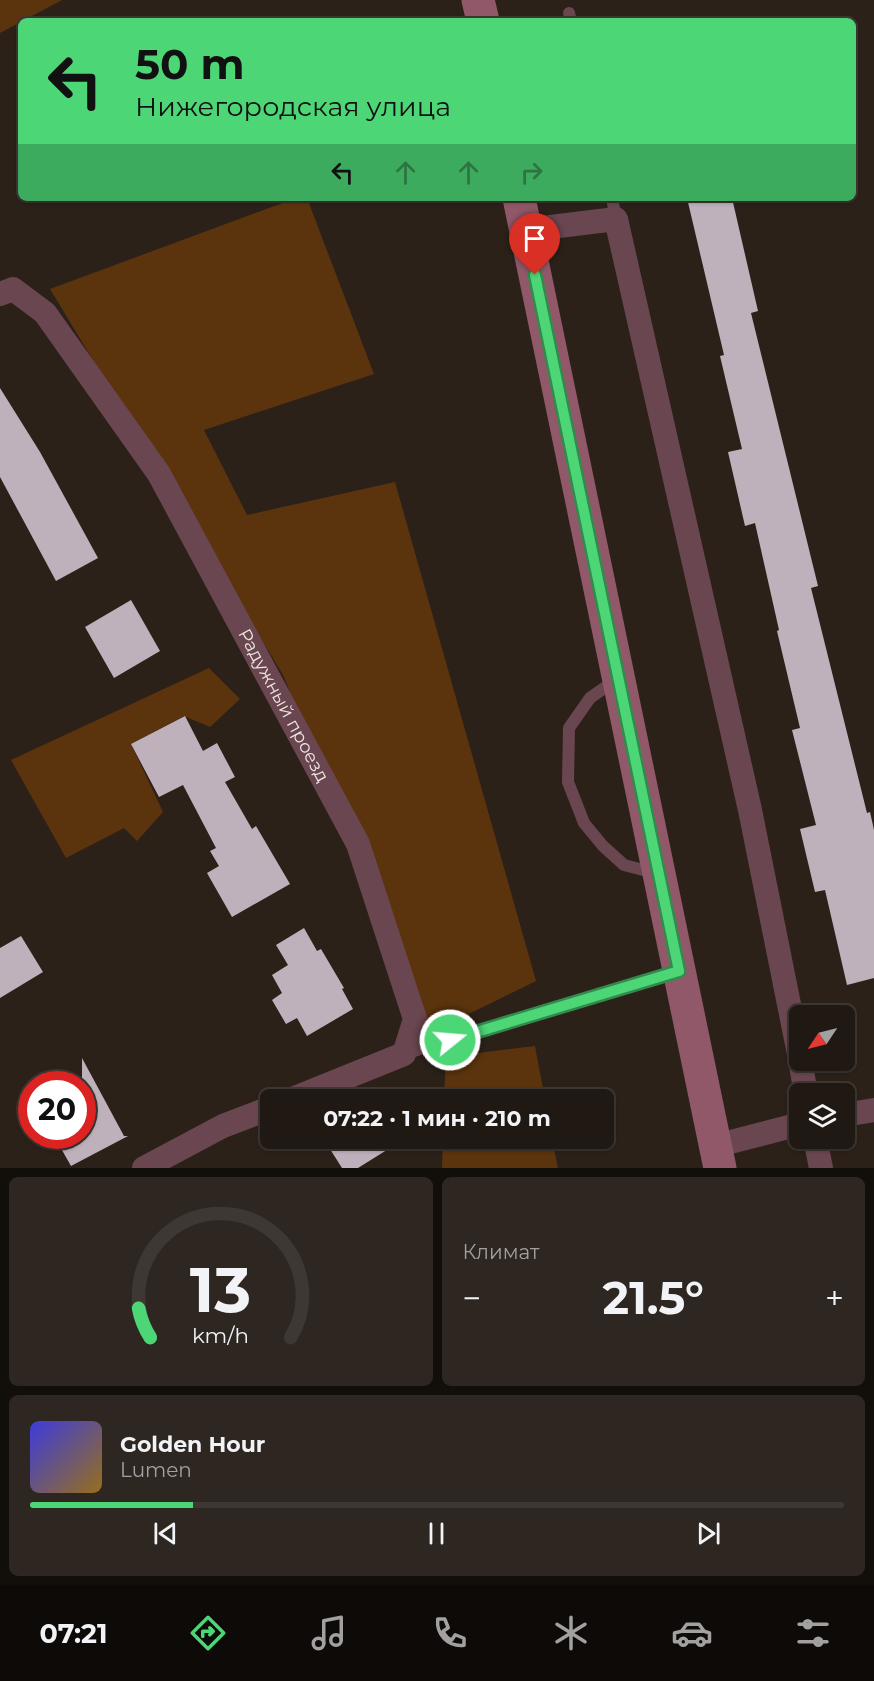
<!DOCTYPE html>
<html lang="ru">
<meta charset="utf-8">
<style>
:root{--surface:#201913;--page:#2d2621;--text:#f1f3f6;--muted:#a2a0a0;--line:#3d3833;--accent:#4dd676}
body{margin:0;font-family:Montserrat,sans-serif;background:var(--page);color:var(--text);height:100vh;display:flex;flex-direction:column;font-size:22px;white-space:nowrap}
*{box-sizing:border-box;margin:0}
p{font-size:20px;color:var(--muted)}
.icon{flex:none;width:33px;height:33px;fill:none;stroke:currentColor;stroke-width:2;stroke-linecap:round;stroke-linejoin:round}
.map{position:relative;height:1168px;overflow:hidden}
.side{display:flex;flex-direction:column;gap:9px;padding:9px;background:#120e0a;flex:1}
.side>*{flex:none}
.guide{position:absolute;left:18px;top:18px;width:838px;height:183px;border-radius:9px;box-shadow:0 2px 4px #0004,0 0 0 2px var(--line);background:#4dd676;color:#111;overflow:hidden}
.needle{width:39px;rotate:235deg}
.buttons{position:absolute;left:789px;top:1005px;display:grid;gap:12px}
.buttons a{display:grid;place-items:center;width:66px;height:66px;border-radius:9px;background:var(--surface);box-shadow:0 2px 4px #0004,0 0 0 2px var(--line);font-size:30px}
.speed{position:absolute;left:18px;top:1071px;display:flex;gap:12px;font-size:30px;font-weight:700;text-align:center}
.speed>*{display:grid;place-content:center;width:78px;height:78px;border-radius:50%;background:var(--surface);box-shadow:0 2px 4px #0004,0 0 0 2px var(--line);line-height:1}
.speed .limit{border:9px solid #d22;background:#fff;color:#111}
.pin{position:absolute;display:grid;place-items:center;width:51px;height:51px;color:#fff;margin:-62px -26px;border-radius:50% 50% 50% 0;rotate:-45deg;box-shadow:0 0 6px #0007}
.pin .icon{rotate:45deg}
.me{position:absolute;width:66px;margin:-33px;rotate:73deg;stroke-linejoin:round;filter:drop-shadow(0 0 4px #0008)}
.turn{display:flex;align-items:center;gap:21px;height:126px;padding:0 18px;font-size:27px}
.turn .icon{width:78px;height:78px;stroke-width:2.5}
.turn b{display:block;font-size:42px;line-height:51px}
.lanes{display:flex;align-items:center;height:57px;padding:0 18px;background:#0003;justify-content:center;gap:30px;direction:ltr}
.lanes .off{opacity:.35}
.big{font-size:45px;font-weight:700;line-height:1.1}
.side .card{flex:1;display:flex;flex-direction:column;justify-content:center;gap:9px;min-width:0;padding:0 21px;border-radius:9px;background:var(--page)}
.side .dial{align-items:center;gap:0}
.dial svg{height:156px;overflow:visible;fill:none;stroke:var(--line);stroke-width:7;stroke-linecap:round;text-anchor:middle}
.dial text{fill:var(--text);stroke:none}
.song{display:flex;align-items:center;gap:18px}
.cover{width:72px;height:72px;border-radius:9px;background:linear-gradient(135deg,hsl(240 70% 55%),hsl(40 70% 35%))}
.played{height:6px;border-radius:3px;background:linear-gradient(90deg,var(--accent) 20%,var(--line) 20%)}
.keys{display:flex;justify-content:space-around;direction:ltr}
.heat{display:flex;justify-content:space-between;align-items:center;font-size:33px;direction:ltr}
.side .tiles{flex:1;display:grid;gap:9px;grid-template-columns:1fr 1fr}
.card:last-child{grid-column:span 2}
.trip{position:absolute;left:260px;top:1089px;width:354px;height:60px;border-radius:9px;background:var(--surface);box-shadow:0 2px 4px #0004,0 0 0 2px var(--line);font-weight:700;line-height:60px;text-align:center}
.menu{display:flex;height:96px;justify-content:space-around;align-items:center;background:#0d0a08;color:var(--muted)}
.menu .icon{width:42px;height:42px}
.menu .active{color:var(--accent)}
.menu b{font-size:27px;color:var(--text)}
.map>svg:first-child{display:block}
.green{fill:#5b340d}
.building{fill:#beb1bc}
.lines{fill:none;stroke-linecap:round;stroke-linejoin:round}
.lane{stroke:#6a4650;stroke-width:12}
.street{stroke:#6a4650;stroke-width:24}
.secondary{stroke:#915869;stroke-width:33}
.route-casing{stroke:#328b4d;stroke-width:15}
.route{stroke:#4dd676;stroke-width:10}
.labels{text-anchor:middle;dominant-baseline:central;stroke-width:6;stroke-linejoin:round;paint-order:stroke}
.street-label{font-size:18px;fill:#ede6e1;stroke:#211810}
</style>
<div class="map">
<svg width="874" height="1168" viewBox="0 0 874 1168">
<rect width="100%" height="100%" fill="#2b2119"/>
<!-- green -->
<g class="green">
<polygon points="0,0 62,0 0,33"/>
<polygon points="296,198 307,198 374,374 204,430 247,515 395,482 536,981 428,1034 283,675 50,289"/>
<polygon points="209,668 240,699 210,727 184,716 131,744 163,812 137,841 124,828 66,858 11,760"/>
<polygon points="535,1046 545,1099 444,1099 446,1057"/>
<polygon points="443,1139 552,1139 558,1168 442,1168"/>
</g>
<!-- building -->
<g class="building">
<polygon points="687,198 732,198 758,311 751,313 818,586 811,588 867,813 870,812 874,830 874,978 847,985 825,890 815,892 800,829 816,825 792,730 800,728 777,631 779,630 755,523 745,526 728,452 742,449 720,356 724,355"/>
<polygon points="0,388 40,452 98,558 56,581 0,477"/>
<polygon points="131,600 160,651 114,678 85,627"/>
<polygon points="185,716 203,751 217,743 235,777 225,782 252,829 256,826 290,884 232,917 207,873 219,866 210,851 216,848 183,785 159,797 131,744"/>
<polygon points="304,928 317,951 321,949 344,988 342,989 353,1009 307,1036 297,1018 286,1024 272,1000 282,993 272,975 288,965 276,945"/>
<polygon points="21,936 43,972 0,998 0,948"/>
<polygon points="82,1058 124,1136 128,1136 71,1166 54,1136 82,1136"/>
<polygon points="323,1138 384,1138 390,1148 358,1168 342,1168"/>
</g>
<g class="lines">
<!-- lane -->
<g class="lane">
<polyline points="569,13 571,21"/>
<polyline points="612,198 616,219"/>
<polyline points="617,679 590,698 569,728 568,782 584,823 603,846 624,865 655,873"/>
<polyline points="404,1054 679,971"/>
</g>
<!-- street -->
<g class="street">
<polyline points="526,230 616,219 750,810 800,1059"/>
<path id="s1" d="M0,294L13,289L45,313L159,474L358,844L415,1019L404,1054L290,1100"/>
<polyline points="800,1060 806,1094"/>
<polyline points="844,1115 874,1110"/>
<polyline points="815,1138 821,1168"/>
<polyline points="715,1146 800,1124"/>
<polyline points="144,1168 223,1126 270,1108"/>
</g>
<!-- secondary -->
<g class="secondary">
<polyline points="478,0 483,21"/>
<polyline points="519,198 720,1168"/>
</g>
</g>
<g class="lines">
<defs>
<polyline id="route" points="450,1040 679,971 535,275"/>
</defs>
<!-- route casing -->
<use href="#route" class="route-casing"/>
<!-- route -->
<use href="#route" class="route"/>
</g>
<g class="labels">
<!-- street labels -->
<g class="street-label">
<text stroke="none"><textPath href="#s1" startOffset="514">Радужный проезд</textPath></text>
</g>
</g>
</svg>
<div class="buttons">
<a><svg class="needle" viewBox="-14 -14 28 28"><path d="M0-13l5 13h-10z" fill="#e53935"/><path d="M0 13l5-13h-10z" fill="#a2a0a0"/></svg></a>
<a><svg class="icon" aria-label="layers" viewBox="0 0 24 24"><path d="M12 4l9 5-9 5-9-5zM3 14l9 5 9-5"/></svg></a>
</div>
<div class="speed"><div class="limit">20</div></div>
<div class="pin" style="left:535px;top:275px;background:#d93025"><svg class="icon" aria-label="arrive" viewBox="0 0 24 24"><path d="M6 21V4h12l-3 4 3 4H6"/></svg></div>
<svg class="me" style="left:450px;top:1040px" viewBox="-20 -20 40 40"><circle r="17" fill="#4dd676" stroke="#fff" stroke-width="3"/><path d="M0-11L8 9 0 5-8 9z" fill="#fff"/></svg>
<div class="trip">07:22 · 1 мин · 210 m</div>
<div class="guide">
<div class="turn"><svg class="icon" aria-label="left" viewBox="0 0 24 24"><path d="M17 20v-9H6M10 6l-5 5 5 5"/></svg><div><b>50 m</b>Нижегородская улица</div></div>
<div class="lanes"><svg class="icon" aria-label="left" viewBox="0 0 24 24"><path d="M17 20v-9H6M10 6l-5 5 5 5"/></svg><svg class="icon off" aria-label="ahead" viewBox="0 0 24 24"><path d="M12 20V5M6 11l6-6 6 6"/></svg><svg class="icon off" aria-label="ahead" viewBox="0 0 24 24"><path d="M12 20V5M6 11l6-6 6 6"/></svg><svg class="icon off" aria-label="right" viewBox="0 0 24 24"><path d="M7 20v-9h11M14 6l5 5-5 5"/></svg></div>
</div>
</div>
<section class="side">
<div class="tiles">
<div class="card dial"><svg viewBox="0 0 100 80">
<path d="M14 69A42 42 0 1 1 86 69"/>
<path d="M14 69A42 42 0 0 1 8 54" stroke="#4dd676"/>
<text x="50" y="56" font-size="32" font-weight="700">13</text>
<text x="50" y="72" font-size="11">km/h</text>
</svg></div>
<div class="card"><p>Климат</p>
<div class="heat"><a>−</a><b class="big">21.5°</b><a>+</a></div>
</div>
<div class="card">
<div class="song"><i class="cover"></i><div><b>Golden Hour</b><p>Lumen</p></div></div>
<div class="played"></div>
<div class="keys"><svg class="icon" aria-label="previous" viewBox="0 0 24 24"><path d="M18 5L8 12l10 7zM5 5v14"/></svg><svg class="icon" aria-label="pause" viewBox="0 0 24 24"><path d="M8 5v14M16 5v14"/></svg><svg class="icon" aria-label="next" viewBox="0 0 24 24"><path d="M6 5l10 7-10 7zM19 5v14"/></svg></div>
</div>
</div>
</section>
<nav class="menu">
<b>07:21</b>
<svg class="icon active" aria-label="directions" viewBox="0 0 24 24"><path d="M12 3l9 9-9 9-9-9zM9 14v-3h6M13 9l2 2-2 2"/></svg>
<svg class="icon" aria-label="music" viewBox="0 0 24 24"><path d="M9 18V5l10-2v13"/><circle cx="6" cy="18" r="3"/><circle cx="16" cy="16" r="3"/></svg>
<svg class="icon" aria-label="phone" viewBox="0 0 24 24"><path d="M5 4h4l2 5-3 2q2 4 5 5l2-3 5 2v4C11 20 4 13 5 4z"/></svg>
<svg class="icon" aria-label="climate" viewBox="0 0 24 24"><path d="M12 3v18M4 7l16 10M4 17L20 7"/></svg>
<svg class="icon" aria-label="car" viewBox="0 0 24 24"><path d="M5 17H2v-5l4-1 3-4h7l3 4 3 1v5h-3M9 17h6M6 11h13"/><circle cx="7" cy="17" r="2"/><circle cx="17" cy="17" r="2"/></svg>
<svg class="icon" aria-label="filters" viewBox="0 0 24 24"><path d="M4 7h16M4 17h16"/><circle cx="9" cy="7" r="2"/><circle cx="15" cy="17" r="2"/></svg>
</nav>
